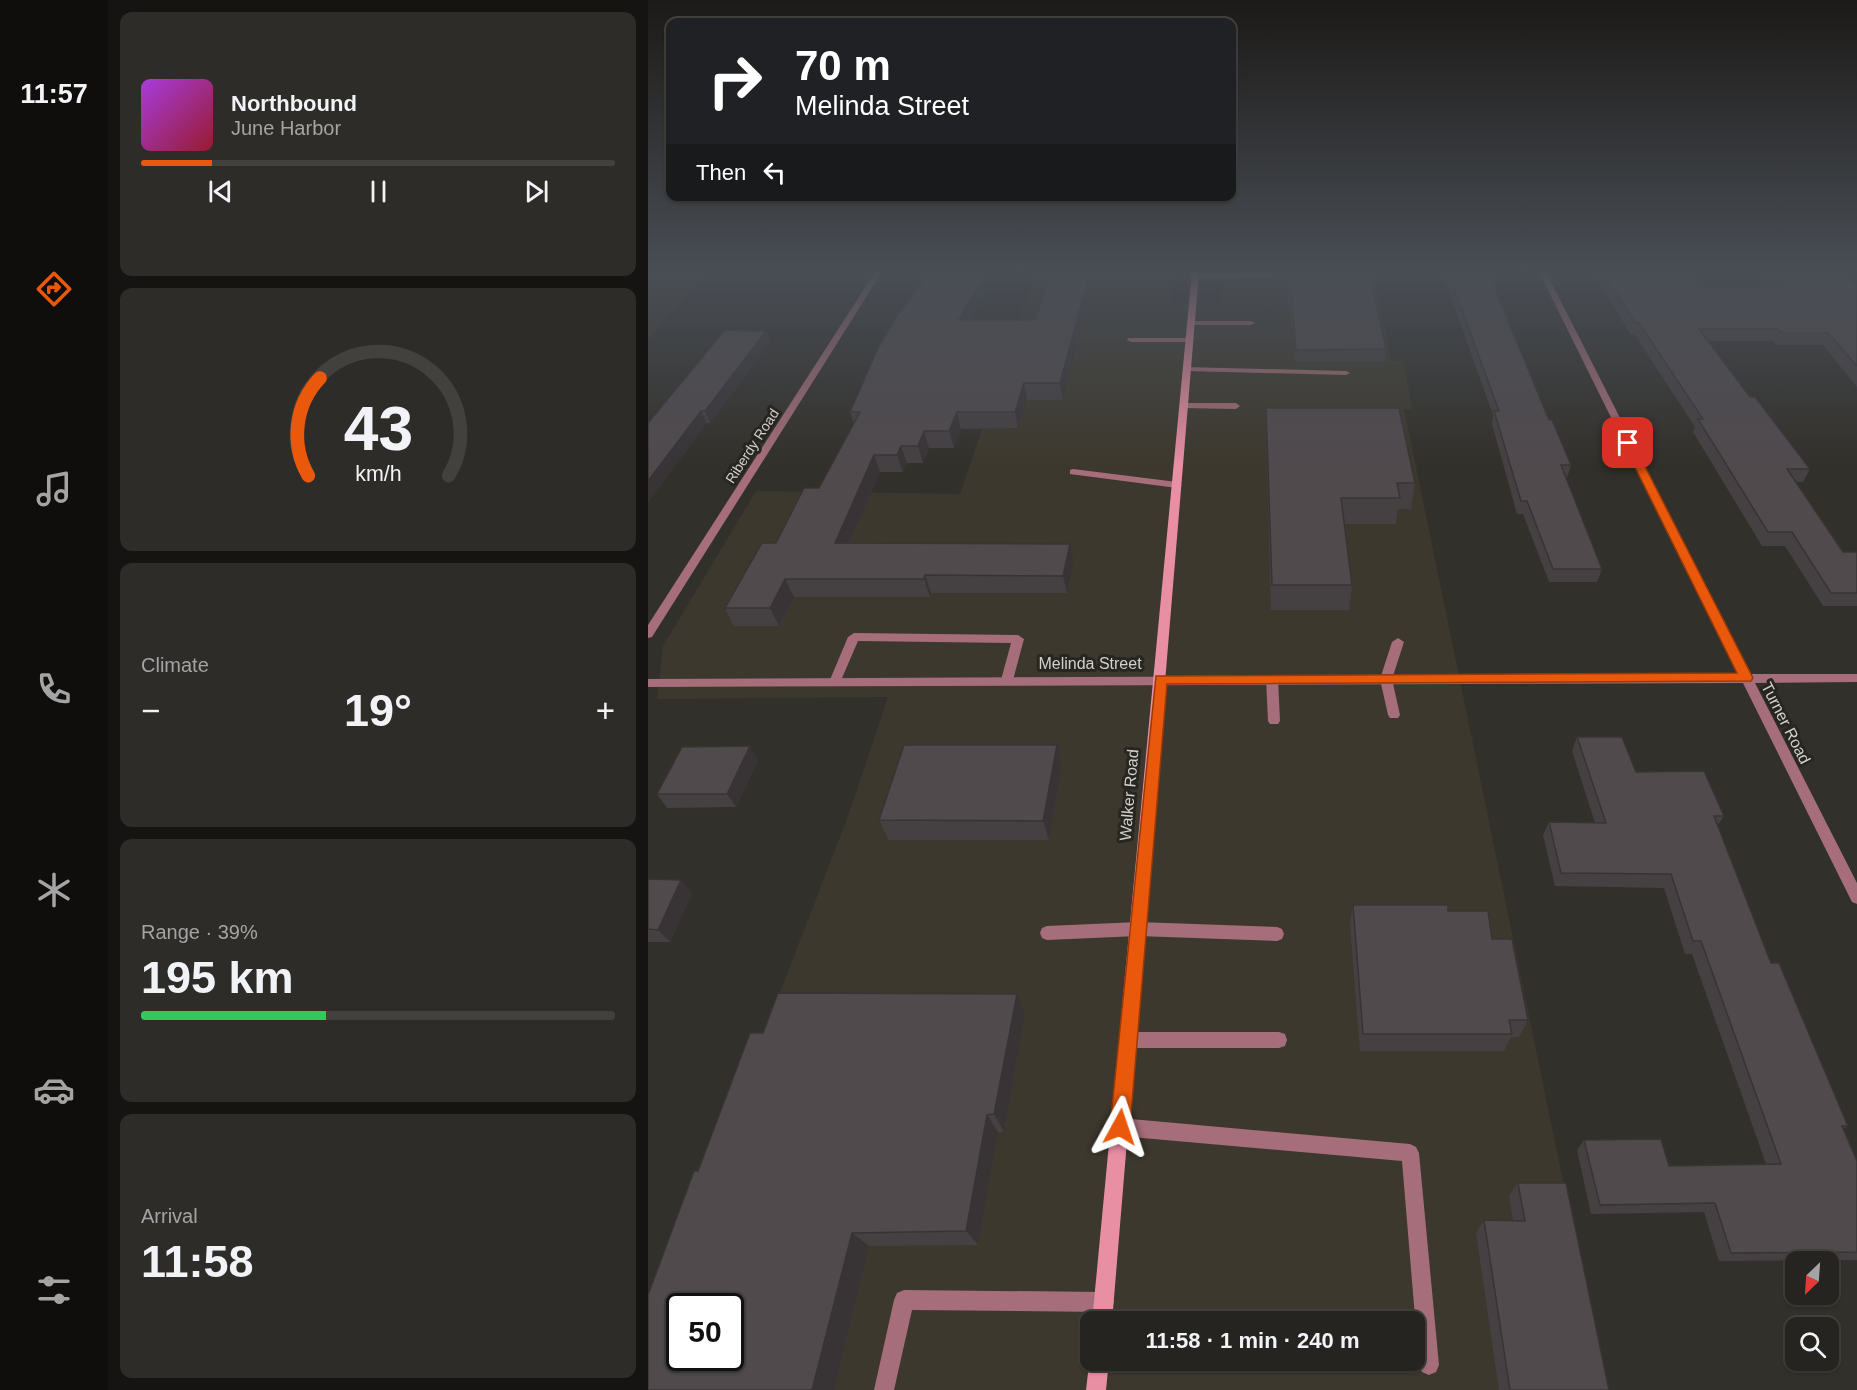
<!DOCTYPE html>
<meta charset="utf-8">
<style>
:root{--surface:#262420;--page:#2e2c29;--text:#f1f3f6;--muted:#a4a4a5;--line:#42413e;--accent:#ea580c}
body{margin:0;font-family:Arial,sans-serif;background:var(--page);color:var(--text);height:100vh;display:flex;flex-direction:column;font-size:22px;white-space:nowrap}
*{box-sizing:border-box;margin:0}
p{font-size:20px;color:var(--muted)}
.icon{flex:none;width:33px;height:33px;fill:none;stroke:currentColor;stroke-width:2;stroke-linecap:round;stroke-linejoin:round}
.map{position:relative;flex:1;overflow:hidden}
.drawer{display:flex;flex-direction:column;gap:12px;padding:12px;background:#151412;width:540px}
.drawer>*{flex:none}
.guide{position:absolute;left:18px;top:18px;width:570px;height:183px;border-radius:12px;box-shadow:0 2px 4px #0004,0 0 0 2px var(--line);background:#202124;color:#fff;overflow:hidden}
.needle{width:39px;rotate:205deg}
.tools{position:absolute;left:1137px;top:1251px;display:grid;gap:12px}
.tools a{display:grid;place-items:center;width:54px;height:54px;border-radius:12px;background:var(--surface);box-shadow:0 2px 4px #0004,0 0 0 2px var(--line);font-size:30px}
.speed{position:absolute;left:18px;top:1293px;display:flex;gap:12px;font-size:30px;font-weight:700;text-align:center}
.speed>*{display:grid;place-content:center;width:78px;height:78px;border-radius:50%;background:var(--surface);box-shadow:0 2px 4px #0004,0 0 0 2px var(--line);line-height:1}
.speed .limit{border:3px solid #111;border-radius:9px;background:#fff;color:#111}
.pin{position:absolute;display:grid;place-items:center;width:51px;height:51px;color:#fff;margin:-26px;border-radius:12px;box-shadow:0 3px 9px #0006}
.me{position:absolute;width:66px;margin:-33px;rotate:5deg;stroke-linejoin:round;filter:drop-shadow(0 0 4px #0008)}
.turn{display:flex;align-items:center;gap:21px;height:126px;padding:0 30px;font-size:27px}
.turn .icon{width:78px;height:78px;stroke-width:2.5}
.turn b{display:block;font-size:42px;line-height:51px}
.then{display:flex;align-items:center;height:57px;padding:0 30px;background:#0003;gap:12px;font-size:22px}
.big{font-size:45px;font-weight:600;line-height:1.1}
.drawer .widget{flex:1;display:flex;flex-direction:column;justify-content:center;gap:9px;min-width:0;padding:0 21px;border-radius:12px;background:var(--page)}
.drawer .dial{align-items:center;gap:0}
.dial svg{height:156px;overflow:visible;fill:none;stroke:var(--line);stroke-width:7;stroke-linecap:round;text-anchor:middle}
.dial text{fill:var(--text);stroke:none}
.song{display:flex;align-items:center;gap:18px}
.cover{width:72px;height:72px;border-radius:9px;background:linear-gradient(135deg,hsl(280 70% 55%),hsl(350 70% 35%))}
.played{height:6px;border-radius:3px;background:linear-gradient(90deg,var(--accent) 15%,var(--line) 15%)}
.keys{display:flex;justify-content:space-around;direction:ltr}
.heat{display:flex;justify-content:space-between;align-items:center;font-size:33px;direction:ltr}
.charge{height:9px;border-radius:4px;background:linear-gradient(90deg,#34c759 39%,var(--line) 0)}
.trip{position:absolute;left:432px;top:1311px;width:345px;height:60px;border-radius:12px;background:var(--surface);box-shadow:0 2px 4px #0004,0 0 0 2px var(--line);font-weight:600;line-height:60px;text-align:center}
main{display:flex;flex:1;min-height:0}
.menu{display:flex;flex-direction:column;width:108px;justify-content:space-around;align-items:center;background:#0f0e0d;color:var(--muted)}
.menu .icon{width:42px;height:42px}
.menu .active{color:var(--accent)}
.menu b{font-size:27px;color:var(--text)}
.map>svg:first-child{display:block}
.built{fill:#3c382d;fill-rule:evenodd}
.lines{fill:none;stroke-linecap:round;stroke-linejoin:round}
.service{fill:#a66e7a;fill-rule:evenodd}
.minor{fill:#a66e7a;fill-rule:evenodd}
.secondary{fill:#e98fa4;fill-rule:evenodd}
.wall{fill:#454042}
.shaded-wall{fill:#383436}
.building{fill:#504a4d;stroke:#383436;stroke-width:1.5;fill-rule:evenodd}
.route{fill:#ea580c;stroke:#983908;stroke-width:1.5}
.labels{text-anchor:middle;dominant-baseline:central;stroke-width:6;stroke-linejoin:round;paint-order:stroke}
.far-street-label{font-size:14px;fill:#d2d1ce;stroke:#282621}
.street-label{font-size:16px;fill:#d2d1ce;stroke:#282621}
</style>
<main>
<nav class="menu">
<b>11:57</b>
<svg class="icon active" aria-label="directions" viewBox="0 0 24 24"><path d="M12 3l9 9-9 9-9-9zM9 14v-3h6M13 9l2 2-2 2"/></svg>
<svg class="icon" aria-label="music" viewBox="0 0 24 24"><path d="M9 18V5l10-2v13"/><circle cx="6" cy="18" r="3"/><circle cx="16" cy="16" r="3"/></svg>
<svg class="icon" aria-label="phone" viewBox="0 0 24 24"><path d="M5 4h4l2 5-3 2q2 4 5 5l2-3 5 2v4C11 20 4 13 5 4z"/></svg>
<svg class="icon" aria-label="climate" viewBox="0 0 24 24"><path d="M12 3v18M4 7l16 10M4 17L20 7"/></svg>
<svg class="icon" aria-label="car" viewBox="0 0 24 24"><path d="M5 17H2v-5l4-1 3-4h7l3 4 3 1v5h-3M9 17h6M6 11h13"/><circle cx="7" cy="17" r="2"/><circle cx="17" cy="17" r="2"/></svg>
<svg class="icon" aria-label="filters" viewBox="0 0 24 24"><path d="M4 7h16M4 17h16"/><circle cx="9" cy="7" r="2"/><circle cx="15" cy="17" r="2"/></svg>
</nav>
<section class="drawer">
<div class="widget">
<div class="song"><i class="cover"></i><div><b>Northbound</b><p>June Harbor</p></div></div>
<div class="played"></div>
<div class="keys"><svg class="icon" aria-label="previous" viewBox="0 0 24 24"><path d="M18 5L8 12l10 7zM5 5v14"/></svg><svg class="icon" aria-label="pause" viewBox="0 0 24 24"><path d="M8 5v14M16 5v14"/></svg><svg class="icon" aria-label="next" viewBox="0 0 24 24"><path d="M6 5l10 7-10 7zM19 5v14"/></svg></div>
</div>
<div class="widget dial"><svg viewBox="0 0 100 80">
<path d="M14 69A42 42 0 1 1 86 69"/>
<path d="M14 69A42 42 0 0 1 20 19" stroke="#ea580c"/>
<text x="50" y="56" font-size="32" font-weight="700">43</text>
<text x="50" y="72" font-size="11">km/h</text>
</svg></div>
<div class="widget"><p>Climate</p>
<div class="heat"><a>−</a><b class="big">19°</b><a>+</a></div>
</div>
<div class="widget"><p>Range · 39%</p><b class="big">195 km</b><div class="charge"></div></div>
<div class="widget"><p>Arrival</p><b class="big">11:58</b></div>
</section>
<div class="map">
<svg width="1209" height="1390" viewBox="0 0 1209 1390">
<rect width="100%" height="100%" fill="#32302b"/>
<!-- built -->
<g class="built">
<polygon points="0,272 63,272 0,338"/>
<path d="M387,272H528L524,305H572L574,272H724L744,361H756L764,409H756L958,1390H0V1345L109,1052L200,816L240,697L9,699L15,646L108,491L312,494ZM32,1306H82V1358H32ZM442,1322H766V1360H442Z"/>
</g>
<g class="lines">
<!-- service -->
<g class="service">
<polygon points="625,272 624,276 622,277 547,279 544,277 547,275"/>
<polygon points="540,321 603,321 607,323 603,325 540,325"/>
<polygon points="480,338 542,338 546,340 542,342 483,342 479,340"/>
<polygon points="537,367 698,371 702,373 698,375 540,371 536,369"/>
<polygon points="536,403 588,403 592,406 588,409 533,408 532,406"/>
<polygon points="425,469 529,482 534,485 529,488 422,474 422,470"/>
<polygon points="206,633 370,635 376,639 365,680 359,684 353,680 363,643 210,641 191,685 183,685 181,682 200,637"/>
<polygon points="750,638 756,642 744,679 752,715 750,718 742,718 740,715 732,679 744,642"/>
<polygon points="624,675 630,679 632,721 630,724 622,724 620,721 618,679"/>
<polygon points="490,922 629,927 634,929 636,934 634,939 629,941 490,936 399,940 394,938 392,933 394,928 399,926"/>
<polygon points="480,1032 631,1032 637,1034 639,1040 637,1046 631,1048 480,1048 474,1046 472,1040 474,1034"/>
<polygon points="472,1118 762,1144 768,1147 771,1153 791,1365 788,1372 781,1375 774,1372 771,1365 754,1161 472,1136 466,1133 463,1127 466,1121"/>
<polygon points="256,1290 456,1292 463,1295 466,1302 463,1309 456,1312 264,1310 246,1390 226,1390 246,1300 249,1293"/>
</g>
<!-- minor -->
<g class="minor">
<polygon points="227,272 234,272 4,637 0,638 0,625"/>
<polygon points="891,272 898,272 1102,674 1209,674 1209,682 1107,683 1209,883 1209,904 1204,902 1095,683 0,687 0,679 1090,674"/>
</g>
<!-- secondary -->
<g class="secondary">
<polygon points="544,272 551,272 464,1322 444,1322"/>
<polygon points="442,1356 442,1360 461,1360 458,1390 438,1390"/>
</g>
</g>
<!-- wall -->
<g class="wall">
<polygon points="403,272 476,272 475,280 446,280 415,400 379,400 370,428 313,429 306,448 281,448 275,463 259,463 255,472 232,472 202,543 422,544 426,561 419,593 283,593 282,597 146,597 131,626 86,626 77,608 171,488 206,423 202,412 318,276 338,292 323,320 387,320"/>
<polygon points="638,272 721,272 738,349 737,362 648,362 642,302 639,302"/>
<polygon points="794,272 840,272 901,420 923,465 919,478 918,478 954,569 949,582 901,582 875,514 869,514 844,424 845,415"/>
<polygon points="945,272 1039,272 1050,287 1123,287 1110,272 1194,272 1209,287 1209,387 1175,345 1128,345 1125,341 1060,341 1102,397 1162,469 1155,482 1148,482 1195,552 1209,552 1209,606 1175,606 1137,546 1114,546 1045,432 1047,427 987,335 983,335"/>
<polygon points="118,331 123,342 62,423 0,423"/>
<polygon points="618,408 767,483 763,509 750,509 748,524 696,524 704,585 701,610 623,610 618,433"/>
<polygon points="929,737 988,772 1076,816 1070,825 1123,963 1200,1126 1196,1129 1209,1161 1209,1260 1071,1261 1056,1212 943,1214 929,1150 936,1140 1021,1166 1118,1164 1044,954 1037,954 1016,888 907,886 895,835 901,822 947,823 924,751"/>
<polygon points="409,745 414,765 401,840 241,840 231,820"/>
<polygon points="110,760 88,807 19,808 9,794"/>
<polygon points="0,879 44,893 22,942 0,942"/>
<polygon points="705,905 800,911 844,939 880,1020 871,1037 863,1037 856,1051 712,1051 702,924"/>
<polygon points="377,1014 356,1132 350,1132 330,1245 221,1246 186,1390 0,1390 50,1171 115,1033"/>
<polygon points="870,1183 961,1390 851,1390 828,1233 836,1220 865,1221 861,1196"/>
</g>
<!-- shaded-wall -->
<g class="shaded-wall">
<polygon points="442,272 445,272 446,280 415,400 412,383"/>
<polygon points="335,277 338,292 314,336 311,320"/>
<polygon points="118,331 123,342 62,423 57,411"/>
<polygon points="376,383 379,400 370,428 367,412"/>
<polygon points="53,411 59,423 0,503 0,481"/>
<polygon points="309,412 313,429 306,448 301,431"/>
<polygon points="276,431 281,448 275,463 270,446"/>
<polygon points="253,446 259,463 255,472 249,455"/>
<polygon points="226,455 232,472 194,561 187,543"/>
<polygon points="422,544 426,561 419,593 415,576"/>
<polygon points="277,575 283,593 282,597 276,579"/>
<polygon points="137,579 146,597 131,626 122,608"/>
<polygon points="409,745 414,765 401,840 395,821"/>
<polygon points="102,746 110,760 88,807 79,794"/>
<polygon points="33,880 44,893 22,942 10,930"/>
<polygon points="369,994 377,1014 356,1132 346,1114"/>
<polygon points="339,1115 350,1132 330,1245 318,1231"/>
<polygon points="204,1233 221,1246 186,1390 164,1390"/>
</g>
<!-- building -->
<g class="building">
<polygon points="281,272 318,273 315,276 335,277 311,320 387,320 403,272 442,272 412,383 376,383 367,412 309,412 301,431 276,431 270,446 253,446 249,455 226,455 187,543 422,544 415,576 277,575 276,579 137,579 122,608 77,608 114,543 128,543 156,488 171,488 212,412 202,412 230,348 247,319"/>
<polygon points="639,272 721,272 738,349 648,350 643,289 640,289"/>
<polygon points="800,272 840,272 901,420 904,420 923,465 913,465 954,569 905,569 879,501 873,501 846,411 851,411"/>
<polygon points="955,272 1039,272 1050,287 1138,287 1125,272 1194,272 1209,287 1209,366 1180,333 1134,333 1130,329 1051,329 1102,397 1107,397 1162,469 1139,469 1195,552 1209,552 1209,593 1183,593 1144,532 1120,532 1050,419 1055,419 991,323 987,323"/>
<polygon points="77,330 118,331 57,411 53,411 0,481 0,423"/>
<polygon points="618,408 751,408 767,483 749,483 752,498 693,498 704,585 624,585"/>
<polygon points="929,737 974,737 988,772 1056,771 1076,816 1066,816 1123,963 1131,963 1200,1126 1194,1126 1209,1161 1209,1252 1083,1253 1067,1203 952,1205 936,1140 1013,1139 1021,1166 1133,1164 1053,941 1045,941 1023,874 913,873 901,822 958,823"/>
<polygon points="256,745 409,745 395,821 231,820"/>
<polygon points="102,746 79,794 9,794 34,747"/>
<polygon points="0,879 33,880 10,930 0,929"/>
<polygon points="705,905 800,905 800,911 840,911 844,939 864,939 880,1020 861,1020 864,1034 715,1034"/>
<path d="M130,993L369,994L346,1114L339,1115L318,1231L204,1233L164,1390H0V1295L46,1171H50L102,1033H115ZM32,1306H82V1358H32Z"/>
<polygon points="870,1183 918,1183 961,1390 862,1390 836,1220 877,1221"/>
</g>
<!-- sky -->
<linearGradient id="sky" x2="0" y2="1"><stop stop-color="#1c1a18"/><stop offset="0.58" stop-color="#494e55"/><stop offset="1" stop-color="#494e55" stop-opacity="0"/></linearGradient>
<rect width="1209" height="467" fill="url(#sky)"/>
<!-- route -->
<polygon class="route" points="976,441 985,443 1105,678 1103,681 519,684 482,1127 479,1134 472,1137 465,1134 462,1127 508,676 1089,673 975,443"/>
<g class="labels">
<!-- far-street labels -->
<g class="far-street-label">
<text transform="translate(104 446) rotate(-57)">Riberdy Road</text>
</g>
<!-- street labels -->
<g class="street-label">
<text x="442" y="663">Melinda Street</text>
<text transform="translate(1138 723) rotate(63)">Turner Road</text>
<text transform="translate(481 795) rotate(-85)">Walker Road</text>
</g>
</g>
</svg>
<div class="tools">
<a><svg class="needle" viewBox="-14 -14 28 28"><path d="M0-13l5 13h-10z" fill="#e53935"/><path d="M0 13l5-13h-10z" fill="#a4a4a5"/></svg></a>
<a><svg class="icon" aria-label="search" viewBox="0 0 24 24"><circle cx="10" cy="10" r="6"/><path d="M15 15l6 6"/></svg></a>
</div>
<div class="speed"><div class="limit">50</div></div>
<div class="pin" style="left:980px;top:443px;background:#d93025"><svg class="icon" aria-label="arrive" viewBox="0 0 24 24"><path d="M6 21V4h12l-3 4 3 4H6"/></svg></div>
<svg class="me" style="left:472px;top:1127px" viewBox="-20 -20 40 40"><path d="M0-17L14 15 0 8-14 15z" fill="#ea580c" stroke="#fff" stroke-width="4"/></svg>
<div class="trip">11:58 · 1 min · 240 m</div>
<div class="guide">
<div class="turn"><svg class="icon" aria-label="right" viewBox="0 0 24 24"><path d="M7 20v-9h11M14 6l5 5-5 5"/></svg><div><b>70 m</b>Melinda Street</div></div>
<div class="then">Then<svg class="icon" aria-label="left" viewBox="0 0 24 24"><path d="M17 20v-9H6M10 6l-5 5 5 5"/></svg></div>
</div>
</div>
</main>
